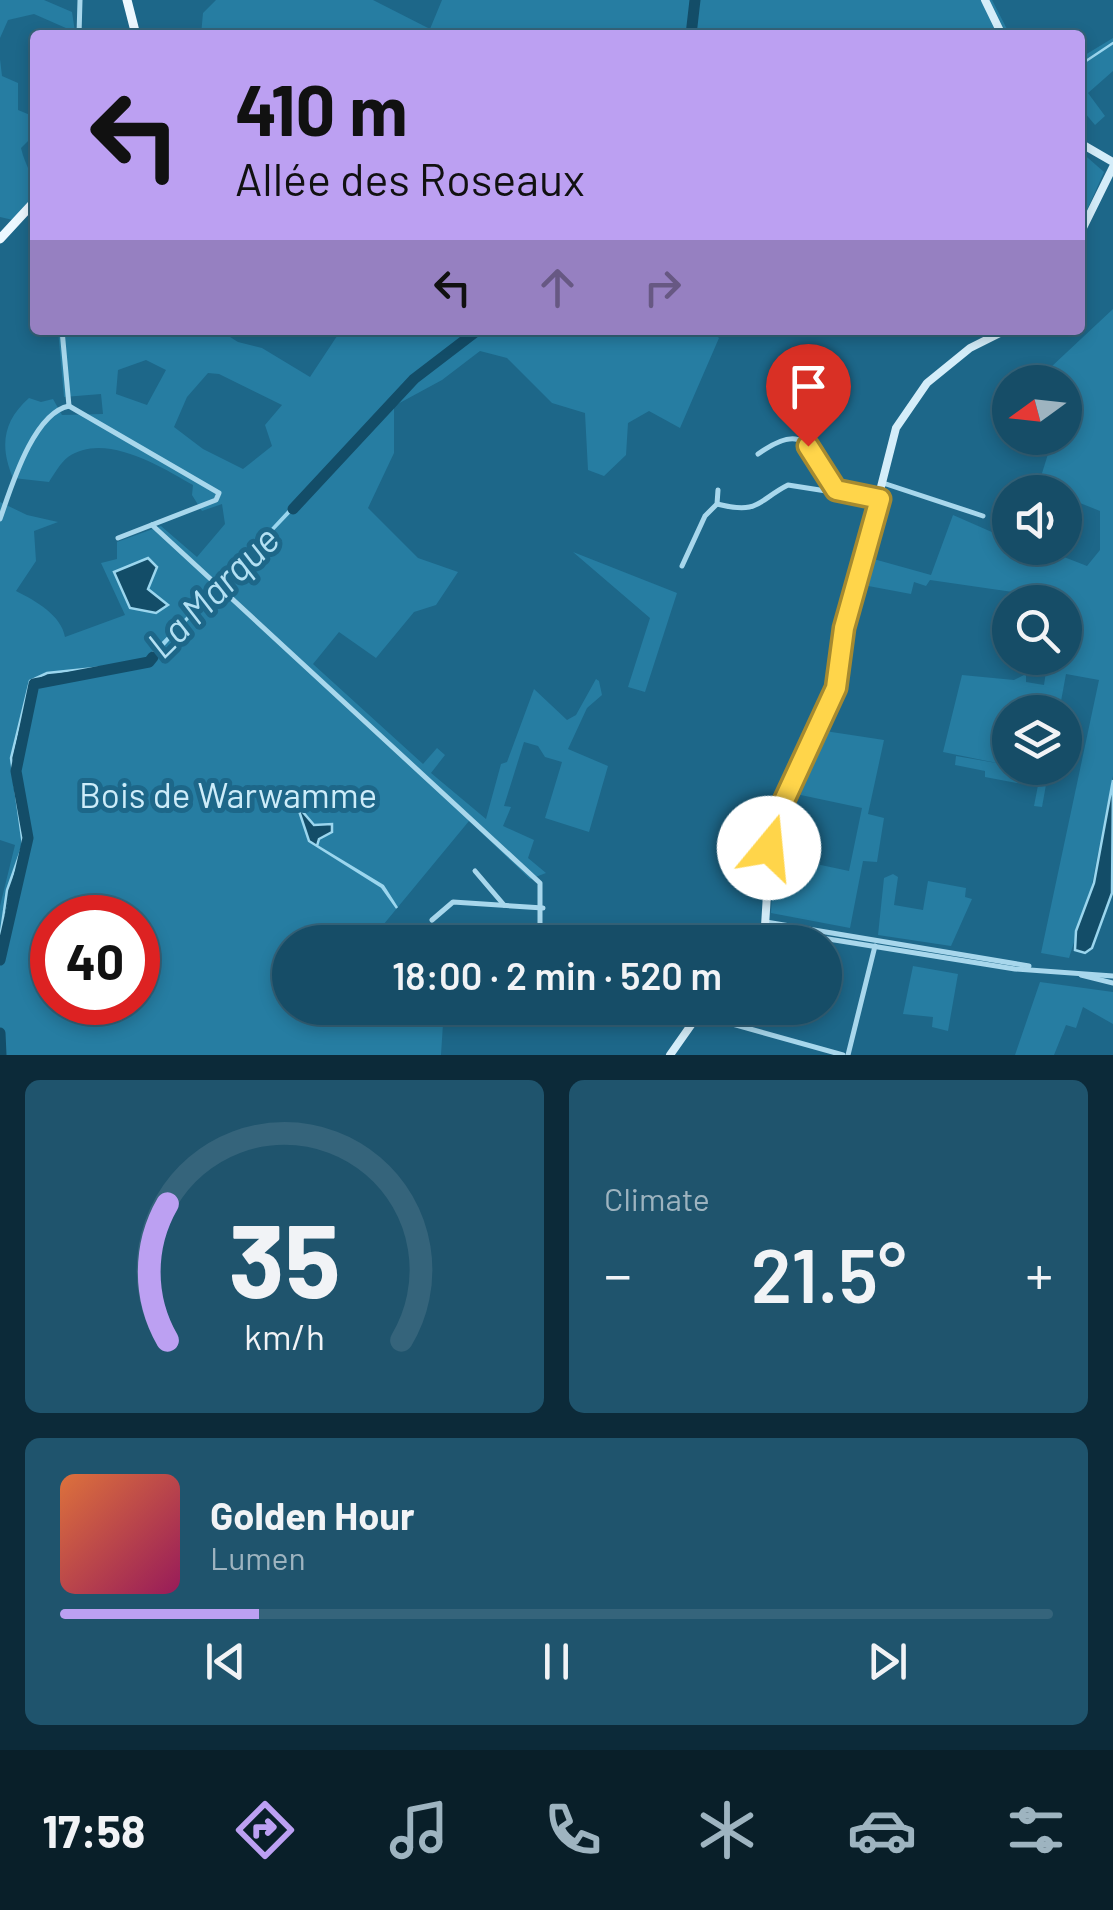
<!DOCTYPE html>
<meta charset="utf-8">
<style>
:root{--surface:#164d67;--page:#1f546d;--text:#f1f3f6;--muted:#9eb4c0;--line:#35647b;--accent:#bca0f2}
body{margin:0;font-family:Barlow,sans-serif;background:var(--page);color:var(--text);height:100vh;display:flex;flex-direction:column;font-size:38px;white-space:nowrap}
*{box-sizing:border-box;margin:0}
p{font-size:32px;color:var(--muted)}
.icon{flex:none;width:55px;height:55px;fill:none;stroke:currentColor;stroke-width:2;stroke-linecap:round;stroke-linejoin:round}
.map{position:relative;height:1055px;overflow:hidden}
.side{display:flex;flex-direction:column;gap:25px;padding:25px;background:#0c2a39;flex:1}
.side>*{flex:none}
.top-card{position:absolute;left:30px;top:30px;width:1055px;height:305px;border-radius:10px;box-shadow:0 5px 15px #0003,0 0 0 2px var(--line);background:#bca0f2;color:#111;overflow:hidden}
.needle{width:65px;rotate:255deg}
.buttons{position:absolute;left:992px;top:365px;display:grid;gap:20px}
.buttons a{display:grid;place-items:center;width:90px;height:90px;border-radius:50%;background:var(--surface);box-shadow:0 5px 15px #0003,0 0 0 2px var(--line);font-size:50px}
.speed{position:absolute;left:30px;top:895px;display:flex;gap:20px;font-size:50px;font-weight:700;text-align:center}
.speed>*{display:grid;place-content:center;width:130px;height:130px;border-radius:50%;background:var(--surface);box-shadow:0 5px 15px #0003,0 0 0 2px var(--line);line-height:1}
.speed .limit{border:15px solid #d22;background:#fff;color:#111}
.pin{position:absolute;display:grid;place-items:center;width:85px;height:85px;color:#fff;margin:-102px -42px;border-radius:50% 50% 50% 0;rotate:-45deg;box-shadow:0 0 10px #0007}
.pin .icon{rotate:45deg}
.me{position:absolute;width:110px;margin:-55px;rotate:17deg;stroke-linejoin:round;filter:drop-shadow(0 0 8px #0008)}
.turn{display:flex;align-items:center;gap:35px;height:210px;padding:0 40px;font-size:45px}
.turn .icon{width:130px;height:130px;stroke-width:2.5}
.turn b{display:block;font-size:70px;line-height:85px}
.lanes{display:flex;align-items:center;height:95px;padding:0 40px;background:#0003;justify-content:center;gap:50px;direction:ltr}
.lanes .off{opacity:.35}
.big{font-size:75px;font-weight:600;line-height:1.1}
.side .tile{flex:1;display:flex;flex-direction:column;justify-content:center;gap:15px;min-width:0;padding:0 35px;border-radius:15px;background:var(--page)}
.side .dial{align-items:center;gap:0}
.dial svg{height:260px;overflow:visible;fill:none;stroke:var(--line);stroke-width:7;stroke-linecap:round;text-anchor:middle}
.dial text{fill:var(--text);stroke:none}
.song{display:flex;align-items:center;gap:30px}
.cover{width:120px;height:120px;border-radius:15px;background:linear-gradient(135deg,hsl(20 70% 55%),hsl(330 70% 35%))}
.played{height:10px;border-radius:5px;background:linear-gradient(90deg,var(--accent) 20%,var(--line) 20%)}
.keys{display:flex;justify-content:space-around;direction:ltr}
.heat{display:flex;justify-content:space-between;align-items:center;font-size:55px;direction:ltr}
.side .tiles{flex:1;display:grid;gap:25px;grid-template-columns:1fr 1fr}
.tile:last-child{grid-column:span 2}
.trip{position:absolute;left:272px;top:925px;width:570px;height:100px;border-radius:50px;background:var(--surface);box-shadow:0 5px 15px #0003,0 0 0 2px var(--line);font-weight:600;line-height:100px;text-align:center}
.tabs{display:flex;height:160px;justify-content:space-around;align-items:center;background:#091f29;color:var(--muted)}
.tabs .icon{width:70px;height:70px}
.tabs .on{color:var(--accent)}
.tabs b{font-size:45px;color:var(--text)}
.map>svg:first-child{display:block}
.green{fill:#267da2;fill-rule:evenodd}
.water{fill:#134d68;stroke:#9bd6ee;stroke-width:2.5}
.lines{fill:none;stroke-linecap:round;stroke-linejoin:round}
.stream{stroke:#9bd6ee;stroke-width:2.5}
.river{stroke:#134d68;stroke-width:11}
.street{stroke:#a8d7ec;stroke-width:5}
.secondary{stroke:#d4edf9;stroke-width:8}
.primary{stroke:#edf8ff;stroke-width:9}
.route-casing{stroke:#a68a30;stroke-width:25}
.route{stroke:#ffd54a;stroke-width:18}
.labels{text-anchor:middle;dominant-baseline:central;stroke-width:10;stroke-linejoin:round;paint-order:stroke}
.park-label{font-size:35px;fill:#cdecf9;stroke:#1d6789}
.water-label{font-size:38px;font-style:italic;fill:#b3e0f3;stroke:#1d6789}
</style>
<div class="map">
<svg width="1113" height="1055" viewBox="0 0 1113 1055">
<rect width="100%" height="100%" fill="#1d6789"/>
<!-- green -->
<g class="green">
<polygon points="0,0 44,0 72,12 75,32 34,14 8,20 0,38"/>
<polygon points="216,0 373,0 430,29 442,0 992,0 1010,35 201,35 203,13"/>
<polygon points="1113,38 1113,71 1088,93 1105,116 1095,125 1080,107 1080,58"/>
<path d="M0,59L2,76L18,83V110L35,117V134L21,148C25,166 35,177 35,196L13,220L0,217Z"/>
<polygon points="1080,151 1104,172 1080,226"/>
<polygon points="1113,309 1113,776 1091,889 1069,958 1041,953 1099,680 1066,674 1059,712 1010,712 1010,768 1049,768 1042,807 1034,806 1039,780 1030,779 1028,785 985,777 985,771 955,765 956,756 1002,764 943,752 962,675 1014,680 1026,674 1026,682 1044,685 1048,658 1065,658 1065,622 1074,601 930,580 926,586 914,582 911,594 863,585 870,558 931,575 953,515 1010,540 1010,548 1041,548 1087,566 1100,550 1100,511 1065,497 1065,492 1038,486 1053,438 1067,440 1069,434 1065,382 1035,382"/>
<path d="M58,330H219L238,342L262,348L310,377L341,330H710L719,338L680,428L649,411L628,423L626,455L604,476L588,470L585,413L552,403L507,358L480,351L442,380L394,406V453L368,508L418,558L458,572L436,605L414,612L376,658L339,632L313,664L423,764L437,748L445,755L431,773L486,819L501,764L507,762L534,689L567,720L576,715L596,679L599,681L602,695L587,708L568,749L608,766L589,832L545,818L562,762L545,757L538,746L524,742L504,806L511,807L503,826L534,840L528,858L546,873L530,879L469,821L374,936L393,942H290V1008H444L441,1055H0V906L15,845L0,840V502L27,515L58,522L34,531L36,561L16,591C36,601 61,615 65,637L125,615L101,563L117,559V542L161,526L197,557L225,524L222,504L202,511L192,495L193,485C162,467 104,431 68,457C61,462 54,474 49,482L13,478C0,447 2,422 29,398L41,402L53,399L62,415L103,414L101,394L64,397ZM146,360L166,370L147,405L116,394L118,370ZM208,373L219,374L282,405L265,425L272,446L243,469L203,449L174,427L187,397ZM115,571L167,605L156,613L131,608ZM52,918H138V1002H52Z"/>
<polygon points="573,552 677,593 645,692 628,687 650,618"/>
<polygon points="825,731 884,740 868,814 884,818 877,862 863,861 850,928 771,913 774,855 849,871 862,808 796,794"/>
<polygon points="893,874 898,877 894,905 923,910 928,881 966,888 965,897 972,899 951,946 878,935 884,878"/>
<polygon points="913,966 958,974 948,1031 932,1027 933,1017 903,1014"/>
<polygon points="1040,982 1113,992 1113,1024 1083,1007 1076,1028 1066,1025 1054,1055 1015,1055"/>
</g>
<!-- water -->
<g class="water">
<polygon points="415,375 418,378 219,586"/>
<polygon points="148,558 157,567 148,589 168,605 156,613 130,608 114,572"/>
<polygon points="215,589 146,664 46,678 31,686 15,766 27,833 0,939 7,890 23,845 11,758 30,681 47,673 143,663"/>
<polygon points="1113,780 1112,893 1092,948 1085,953 1075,950 1076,931 1094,883"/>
<polygon points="302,797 302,811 314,825 332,824 332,832 319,839 317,846 383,886 397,908 382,887 309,841 297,805"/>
</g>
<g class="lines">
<!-- stream -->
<polyline class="stream" points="1080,65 1113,43"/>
<!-- river -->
<g class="river">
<polyline points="691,35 695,0"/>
<polyline points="293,509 414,379 478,330"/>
<polyline points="0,960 28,838 16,771 34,684 149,662 153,657"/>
<polyline points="0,1033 1,1055"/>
</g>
<!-- street -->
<g class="street">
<polyline points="79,35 80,0"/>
<polyline points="62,330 69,406"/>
<polyline points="69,406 219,493 216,500 118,538"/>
<path d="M758,454C809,418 807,452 835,487"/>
<polyline points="883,483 983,516"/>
<path d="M717,504C760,515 758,500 788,485L877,499"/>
<path d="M0,519C11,488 33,413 69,406"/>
<polyline points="152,525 540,883 540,942"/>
<polyline points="682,566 705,516 717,504 718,490"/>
<polyline points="475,871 504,905"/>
<polyline points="432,920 453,902 543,908"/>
<polyline points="766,922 1029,966"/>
<polyline points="766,929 1015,969 1113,976"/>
<polyline points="1081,975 1113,983"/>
<polyline points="675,1008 843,1055"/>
<polyline points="848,1055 875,946"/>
</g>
<!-- secondary -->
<g class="secondary">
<polyline points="985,0 1002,35"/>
<polyline points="1080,143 1113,162"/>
<polyline points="1080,234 1113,167"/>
<polyline points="764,942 771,830 836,688 845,628 896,428 927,383 970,348 1006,330"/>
<polyline points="670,1055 703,1008"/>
</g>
<!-- primary -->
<g class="primary">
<polyline points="127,0 136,35"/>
<polyline points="0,239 35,201"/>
</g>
</g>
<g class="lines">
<defs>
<polyline id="route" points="769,848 775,820 836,688 844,628 880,499 836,490 808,446"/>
</defs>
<!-- route casing -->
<use href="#route" class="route-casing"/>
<!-- route -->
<use href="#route" class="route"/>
</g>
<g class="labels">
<!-- park labels -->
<g class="park-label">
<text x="228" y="794">Bois de Warwamme</text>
</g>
<!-- water labels -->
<g class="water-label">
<text transform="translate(212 591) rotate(-45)">La Marque</text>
</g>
</g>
</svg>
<div class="buttons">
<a><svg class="needle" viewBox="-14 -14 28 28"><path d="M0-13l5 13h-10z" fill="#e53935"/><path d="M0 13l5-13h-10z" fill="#9eb4c0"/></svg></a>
<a><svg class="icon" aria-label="sound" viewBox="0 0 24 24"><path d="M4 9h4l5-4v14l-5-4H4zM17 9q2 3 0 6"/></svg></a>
<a><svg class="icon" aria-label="search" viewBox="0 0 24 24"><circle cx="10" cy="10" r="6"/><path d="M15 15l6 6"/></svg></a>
<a><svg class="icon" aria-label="layers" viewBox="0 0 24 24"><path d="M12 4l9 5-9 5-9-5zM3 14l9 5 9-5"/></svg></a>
</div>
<div class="speed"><div class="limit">40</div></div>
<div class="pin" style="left:808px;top:446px;background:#d93025"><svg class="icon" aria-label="arrive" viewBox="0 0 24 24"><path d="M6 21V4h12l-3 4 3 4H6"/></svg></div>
<svg class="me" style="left:769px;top:848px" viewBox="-20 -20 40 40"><circle r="19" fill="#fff"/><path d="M0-13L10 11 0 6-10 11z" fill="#ffd54a"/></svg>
<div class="trip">18:00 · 2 min · 520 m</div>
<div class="top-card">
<div class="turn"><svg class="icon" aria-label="left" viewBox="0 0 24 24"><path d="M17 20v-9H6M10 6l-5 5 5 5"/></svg><div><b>410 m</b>Allée des Roseaux</div></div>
<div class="lanes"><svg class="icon" aria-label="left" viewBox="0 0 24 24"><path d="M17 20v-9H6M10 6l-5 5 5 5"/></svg><svg class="icon off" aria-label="ahead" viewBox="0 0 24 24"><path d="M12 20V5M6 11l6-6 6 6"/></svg><svg class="icon off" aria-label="right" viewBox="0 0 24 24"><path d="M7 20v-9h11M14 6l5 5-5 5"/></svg></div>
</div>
</div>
<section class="side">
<div class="tiles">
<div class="tile dial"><svg viewBox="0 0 100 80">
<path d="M14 69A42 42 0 1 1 86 69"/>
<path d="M14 69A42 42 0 0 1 14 27" stroke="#bca0f2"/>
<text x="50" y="56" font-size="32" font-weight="700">35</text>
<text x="50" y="72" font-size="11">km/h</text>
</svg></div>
<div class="tile"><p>Climate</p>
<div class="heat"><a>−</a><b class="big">21.5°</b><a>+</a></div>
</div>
<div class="tile">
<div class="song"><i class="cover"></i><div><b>Golden Hour</b><p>Lumen</p></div></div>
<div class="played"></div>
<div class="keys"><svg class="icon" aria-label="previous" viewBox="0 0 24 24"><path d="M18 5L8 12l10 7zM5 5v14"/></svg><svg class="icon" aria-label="pause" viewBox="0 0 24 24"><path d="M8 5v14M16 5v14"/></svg><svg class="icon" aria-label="next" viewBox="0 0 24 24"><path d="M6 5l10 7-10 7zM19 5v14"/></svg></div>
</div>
</div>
</section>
<nav class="tabs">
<b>17:58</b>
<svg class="icon on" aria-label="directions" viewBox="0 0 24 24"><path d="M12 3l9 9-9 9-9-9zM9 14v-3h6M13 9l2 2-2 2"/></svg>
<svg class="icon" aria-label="music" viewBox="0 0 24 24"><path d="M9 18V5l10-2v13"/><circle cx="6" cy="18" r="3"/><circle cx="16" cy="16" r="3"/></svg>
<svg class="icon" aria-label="phone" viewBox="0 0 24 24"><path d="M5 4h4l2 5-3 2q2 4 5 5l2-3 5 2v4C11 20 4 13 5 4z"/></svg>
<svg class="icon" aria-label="climate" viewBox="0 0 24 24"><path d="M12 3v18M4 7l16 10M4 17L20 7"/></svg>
<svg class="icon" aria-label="car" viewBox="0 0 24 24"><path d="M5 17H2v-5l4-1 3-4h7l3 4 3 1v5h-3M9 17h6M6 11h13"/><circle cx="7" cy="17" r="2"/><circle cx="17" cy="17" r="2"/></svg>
<svg class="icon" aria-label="filters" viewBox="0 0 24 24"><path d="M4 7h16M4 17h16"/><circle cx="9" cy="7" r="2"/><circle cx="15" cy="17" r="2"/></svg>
</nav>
